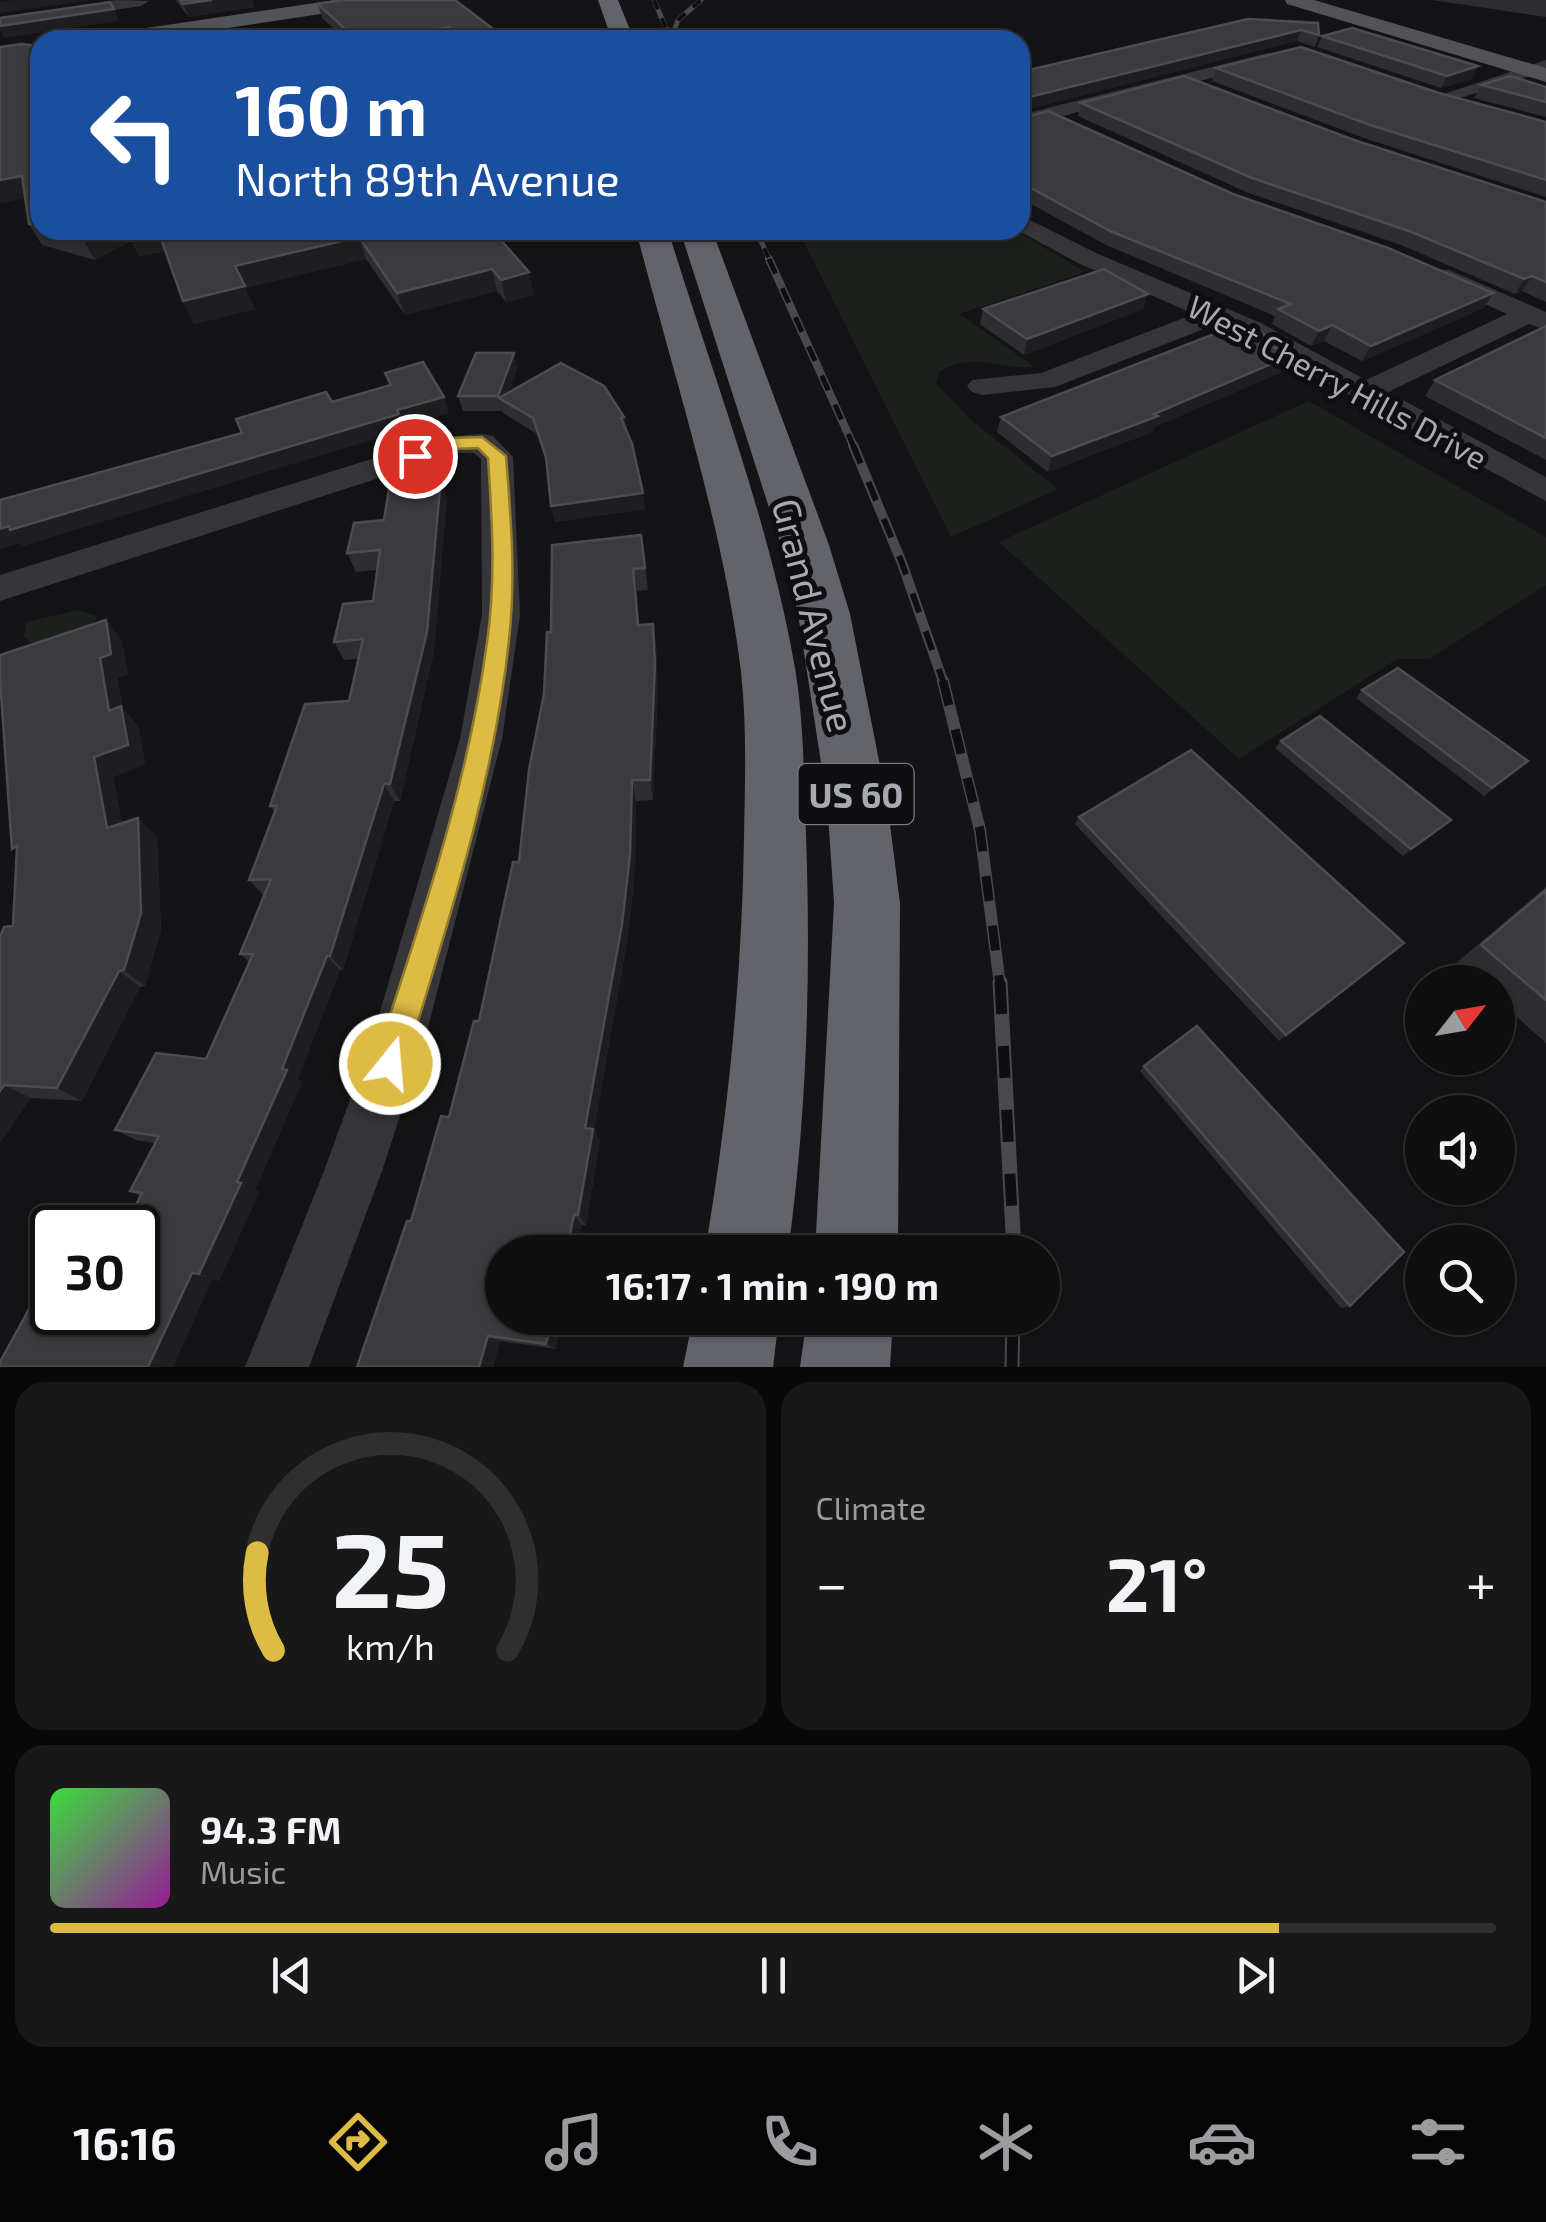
<!DOCTYPE html>
<meta charset="utf-8">
<style>
:root{--surface:#0f0f10;--page:#181819;--text:#f1f3f6;--muted:#9b9c9f;--line:#2f2f30;--accent:#debb44}
body{margin:0;font-family:"Exo 2",sans-serif;background:var(--page);color:var(--text);height:100vh;display:flex;flex-direction:column;font-size:38px;white-space:nowrap}
*{box-sizing:border-box;margin:0}
p{font-size:32px;color:var(--muted)}
.icon{flex:none;width:55px;height:55px;fill:none;stroke:currentColor;stroke-width:2;stroke-linecap:round;stroke-linejoin:round}
.map{position:relative;height:1367px;overflow:hidden}
.sheet{display:flex;flex-direction:column;gap:15px;padding:15px;background:#080809;flex:1}
.sheet>*{flex:none}
.banner{position:absolute;left:30px;top:30px;width:1000px;height:210px;border-radius:30px;box-shadow:0 2px 8px #0004,0 0 0 2px var(--line);background:#1a4fa0;color:#fff;overflow:hidden}
.needle{width:65px;rotate:59deg}
.tools{position:absolute;left:1405px;top:965px;display:grid;gap:20px}
.tools a{display:grid;place-items:center;width:110px;height:110px;border-radius:50%;background:var(--surface);box-shadow:0 2px 8px #0004,0 0 0 2px var(--line);font-size:50px}
.speed{position:absolute;left:30px;top:1205px;display:flex;gap:20px;font-size:50px;font-weight:700;text-align:center}
.speed>*{display:grid;place-content:center;width:130px;height:130px;border-radius:50%;background:var(--surface);box-shadow:0 2px 8px #0004,0 0 0 2px var(--line);line-height:1}
.speed .limit{border:5px solid #111;border-radius:15px;background:#fff;color:#111}
.pin{position:absolute;display:grid;place-items:center;width:85px;height:85px;color:#fff;margin:-42px;border:5px solid #fff;border-radius:50%;box-shadow:0 2px 10px #0007}
.me{position:absolute;width:110px;margin:-55px;rotate:17deg;stroke-linejoin:round;filter:drop-shadow(0 0 8px #0008)}
.turn{display:flex;align-items:center;gap:35px;height:210px;padding:0 40px;font-size:45px}
.turn .icon{width:130px;height:130px;stroke-width:2.5}
.turn b{display:block;font-size:70px;line-height:85px}
.big{font-size:75px;font-weight:700;line-height:1.1}
.sheet .card{flex:1;display:flex;flex-direction:column;justify-content:center;gap:15px;min-width:0;padding:0 35px;border-radius:30px;background:var(--page)}
.sheet .dial{align-items:center;gap:0}
.dial svg{height:260px;overflow:visible;fill:none;stroke:var(--line);stroke-width:7;stroke-linecap:round;text-anchor:middle}
.dial text{fill:var(--text);stroke:none}
.song{display:flex;align-items:center;gap:30px}
.cover{width:120px;height:120px;border-radius:15px;background:linear-gradient(135deg,hsl(120 70% 55%),hsl(300 70% 35%))}
.played{height:10px;border-radius:5px;background:linear-gradient(90deg,var(--accent) 85%,var(--line) 85%)}
.keys{display:flex;justify-content:space-around;direction:ltr}
.heat{display:flex;justify-content:space-between;align-items:center;font-size:55px;direction:ltr}
.sheet .tiles{flex:1;display:grid;gap:15px;grid-template-columns:1fr 1fr}
.card:last-child{grid-column:span 2}
.trip{position:absolute;left:485px;top:1235px;width:575px;height:100px;border-radius:50px;background:var(--surface);box-shadow:0 2px 8px #0004,0 0 0 2px var(--line);font-weight:700;line-height:100px;text-align:center}
.tabs{display:flex;height:160px;justify-content:space-around;align-items:center;background:#060606;color:var(--muted)}
.tabs .icon{width:70px;height:70px}
.tabs .selected{color:var(--accent)}
.tabs b{font-size:45px;color:var(--text)}
.map>svg:first-child{display:block}
.green{fill:#1b201c}
.lines{fill:none;stroke-linecap:round;stroke-linejoin:round}
.minor{fill:#36363a;fill-rule:evenodd}
.major{fill:#525359;fill-rule:evenodd}
.highway{fill:#62636b;fill-rule:evenodd}
.rail-far4-casing{stroke:#494a4f;stroke-width:5}
.rail-far3-casing{stroke:#494a4f;stroke-width:8}
.rail-far2-casing{stroke:#494a4f;stroke-width:10}
.rail-far1-casing{stroke:#494a4f;stroke-width:12}
.rail-casing{stroke:#494a4f;stroke-width:15}
.rail-far4{stroke:#0f0f11;stroke-width:4;stroke-dasharray:10;stroke-linecap:butt}
.rail-far3{stroke:#0f0f11;stroke-width:5;stroke-dasharray:16;stroke-linecap:butt}
.rail-far2{stroke:#0f0f11;stroke-width:6;stroke-dasharray:20;stroke-linecap:butt}
.rail-far1{stroke:#0f0f11;stroke-width:9;stroke-dasharray:25;stroke-linecap:butt}
.rail{stroke:#0f0f11;stroke-width:11;stroke-dasharray:32;stroke-linecap:butt}
.wall{fill:#2e2d31}
.shaded-wall{fill:#1e1e20}
.building{fill:#3b3b3f;stroke:#4c4c51;stroke-width:2.5}
.route{fill:#debb44;stroke:#907a2c;stroke-width:2.5}
.labels{text-anchor:middle;dominant-baseline:central;stroke-width:10;stroke-linejoin:round;paint-order:stroke}
.far-street-label{font-size:32px;fill:#a7aab4;stroke:#0f0f11}
.shield{fill:#0f0f11;stroke:#797c83;stroke-width:2.5}
.shield-label{font-size:35px;font-weight:bold;fill:#a7aab4}
.street-label{font-size:38px;fill:#a7aab4;stroke:#0f0f11}
</style>
<div class="map">
<svg width="1546" height="1367" viewBox="0 0 1546 1367">
<rect width="100%" height="100%" fill="#141416"/>
<!-- green -->
<g class="green">
<path d="M798,230H1015L1085,272L959,314L1035,367C999,370 974,351 940,371L936,383L971,420L1058,489L951,537Z"/>
<polygon points="1309,401 1546,537 1546,585 1429,659 1397,659 1239,759 999,542"/>
<polygon points="79,610 98,616 90,628 34,645 24,637 26,622"/>
</g>
<g class="lines">
<!-- minor -->
<g class="minor">
<polygon points="117,0 149,1 141,6 0,27 0,17"/>
<polygon points="1268,53 1274,54 1274,62 1020,127 1020,115"/>
<polygon points="1546,60 1546,71 1441,104 1432,98"/>
<polygon points="1020,215 1096,253 1261,323 1366,380 1507,314 1431,280 1427,275 1431,270 1449,270 1546,312 1546,330 1529,324 1388,392 1546,477 1546,501 1217,324 1055,387 982,395 972,392 967,386 972,380 1041,373 1194,314 1078,263 1017,230"/>
<polygon points="482,434 493,436 513,457 520,615 502,739 425,1039 382,1171 309,1367 245,1367 324,1171 372,1039 460,739 482,615 481,459 474,453 456,453 0,601 0,575 442,437"/>
</g>
<!-- major -->
<g class="major">
<polygon points="335,0 383,0 374,6 147,40 96,40 106,34"/>
<polygon points="1285,0 1314,0 1546,68 1546,82 1287,4"/>
</g>
<!-- highway -->
<g class="highway">
<polygon points="598,0 618,0 634,40 612,40"/>
<path d="M636,230H668C712,374 769,519 795,668C804,723 804,780 806,835C811,974 807,1114 788,1252H705C728,1115 742,977 744,838C745,783 747,727 741,672C724,528 672,371 636,230Z"/>
<polygon points="680,230 712,230 829,545 850,614 887,801 900,903 898,1252 815,1252 834,903 827,801 798,614 781,545"/>
<polygon points="693,1318 779,1318 773,1367 683,1367"/>
<polygon points="807,1318 893,1318 890,1367 800,1367"/>
</g>
<defs>
<g id="rail-far4">
<polyline points="654,0 671,40"/>
<polyline points="671,39 678,20 701,0"/>
<polyline points="756,230 770,261"/>
</g>
<polyline id="rail-far3" points="769,259 854,447"/>
<polyline id="rail-far2" points="853,445 902,563 944,684"/>
<polyline id="rail-far1" points="943,681 980,830 1000,985"/>
<g id="rail">
<polyline points="1000,982 1014,1252"/>
<polyline points="1012,1367 1013,1318"/>
</g>
</defs>
<!-- rail-far4 casing -->
<use href="#rail-far4" class="rail-far4-casing"/>
<!-- rail-far3 casing -->
<use href="#rail-far3" class="rail-far3-casing"/>
<!-- rail-far2 casing -->
<use href="#rail-far2" class="rail-far2-casing"/>
<!-- rail-far1 casing -->
<use href="#rail-far1" class="rail-far1-casing"/>
<!-- rail casing -->
<use href="#rail" class="rail-casing"/>
<!-- rail-far4 -->
<use href="#rail-far4" class="rail-far4"/>
<!-- rail-far3 -->
<use href="#rail-far3" class="rail-far3"/>
<!-- rail-far2 -->
<use href="#rail-far2" class="rail-far2"/>
<!-- rail-far1 -->
<use href="#rail-far1" class="rail-far1"/>
<!-- rail -->
<use href="#rail" class="rail"/>
</g>
<!-- wall -->
<g class="wall">
<polygon points="175,0 252,0 255,7 189,17"/>
<polygon points="342,0 495,40 346,40 322,18 318,4"/>
<polygon points="1432,0 1546,0 1546,17"/>
<polygon points="1318,23 1319,35 1315,47 1297,41 1020,111 1020,72"/>
<polygon points="1322,36 1472,79 1441,88 1317,47"/>
<polygon points="40,46 40,230 492,230 534,295 506,302 497,291 405,315 366,259 245,288 255,309 194,324 183,301 165,251 139,256 131,241 95,260 42,245 29,224 25,198 0,203 0,47"/>
<polygon points="1216,68 1439,93 1546,122 1546,197 1364,138 1212,81"/>
<polygon points="1481,85 1546,87 1546,117 1474,98"/>
<polygon points="1081,103 1354,140 1546,202 1546,302 1522,291 1515,294 1401,245 1246,192 1078,116"/>
<polygon points="1020,115 1023,118 1493,293 1484,308 1362,361 1324,341 1311,346 1272,324 1275,316 1106,245 1020,198"/>
<polygon points="1148,294 1143,309 1024,355 980,324 983,309"/>
<polygon points="1546,326 1546,460 1425,396 1435,380"/>
<polygon points="1281,351 1290,356 1282,372 1154,427 1152,432 1048,472 997,432 1001,417"/>
<polygon points="514,353 517,369 509,392 624,417 645,509 555,522 551,506 547,464 537,434 503,413 502,411 463,411 458,396"/>
<polygon points="447,496 434,651 400,801 394,801 343,970 340,970 298,1079 302,1082 255,1190 259,1192 219,1281 212,1279 173,1367 0,1367 138,1312 140,1196 130,1191 155,1143 136,1140 115,1130 206,1059 249,962 240,954 264,896 249,880 275,812 270,806 349,701 358,659 344,660 334,642 373,601 377,570 356,572 347,553 384,520"/>
<polygon points="641,535 648,590 637,591 639,625 653,624 656,646 658,685 653,800 636,801 635,873 627,942 594,1130 600,1141 586,1225 582,1225 556,1349 500,1341 493,1367 411,1221 449,1117 479,1021 519,862 551,632"/>
<polygon points="106,620 122,641 128,674 117,678 123,709 138,726 145,764 113,777 122,823 157,836 161,930 145,986 140,987 82,1101 31,1098 0,1142 13,926"/>
<polygon points="1362,690 1528,761 1484,796 1356,698"/>
<polygon points="1281,741 1443,827 1403,856 1275,748"/>
<polygon points="1079,817 1404,943 1279,1041 1075,824"/>
<polygon points="1546,887 1546,1043 1498,1000 1498,982 1477,982 1456,963"/>
<polygon points="1144,1066 1350,1306 1341,1308 1140,1071"/>
</g>
<!-- shaded-wall -->
<g class="shaded-wall">
<polygon points="15,0 91,0 0,13 0,2"/>
<polygon points="212,0 252,0 255,7 189,17 183,4"/>
<polygon points="114,9 119,21 4,38 0,30 0,26"/>
<polygon points="449,27 452,40 374,40"/>
<polygon points="492,28 495,40 458,40 456,34"/>
<polygon points="1301,30 1297,41 1020,111 1021,99"/>
<polygon points="1478,66 1472,79 1441,88 1447,76"/>
<polygon points="22,176 34,197 0,203 0,180"/>
<polygon points="100,230 158,230 168,250 139,256 131,241 95,260 82,238"/>
<polygon points="359,237 366,259 245,288 255,309 194,324 183,301 235,266"/>
<polygon points="492,269 497,291 405,315 397,293"/>
<polygon points="529,272 534,295 506,302 501,280"/>
<polygon points="1532,276 1522,291 1515,294 1524,279"/>
<polygon points="1493,293 1484,308 1362,361 1371,346"/>
<polygon points="1148,294 1143,309 1024,355 1027,339"/>
<polygon points="1332,325 1324,341 1311,346 1319,331"/>
<polygon points="514,353 517,369 506,402 499,398 502,412 498,396"/>
<polygon points="1290,356 1282,372 1154,427 1152,432 1048,472 1052,456"/>
<polygon points="444,397 449,413 404,426 405,430 23,546 20,543 0,549 0,529"/>
<polygon points="441,477 447,496 434,651 400,801 390,784"/>
<polygon points="643,493 645,509 555,522 551,506"/>
<polygon points="633,569 637,591 641,647 638,625"/>
<polygon points="106,620 122,641 128,674 117,678 123,709 138,726 145,764 113,777 126,847 107,828 94,757 109,711 100,658"/>
<polygon points="653,624 656,646 658,685 653,800 650,780"/>
<polygon points="632,780 636,801 635,873 627,942 594,1130 600,1141 586,1225 578,1215 585,1128"/>
<polygon points="384,784 394,801 343,970 330,956"/>
<polygon points="138,818 157,836 161,930 145,986 124,970"/>
<polygon points="327,956 340,970 298,1079 302,1082 255,1190 259,1192 219,1281 199,1274"/>
<polygon points="119,971 140,987 82,1101 57,1088"/>
<polygon points="4,1085 31,1098 0,1142 0,1091"/>
<polygon points="574,1215 582,1225 577,1252 566,1252"/>
<polygon points="192,1273 212,1279 173,1367 148,1367"/>
<polygon points="552,1318 563,1318 556,1349 546,1344"/>
<polygon points="488,1336 500,1341 493,1367 479,1367"/>
</g>
<!-- building -->
<g class="building">
<polygon points="180,0 212,0 183,4"/>
<polygon points="342,0 455,0 492,28 456,34 449,27 374,40 357,40 318,4"/>
<polygon points="110,2 114,9 0,26 0,18"/>
<polygon points="1248,19 1318,23 1319,35 1301,30 1021,99 1020,106 1020,72"/>
<polygon points="1352,28 1478,66 1447,76 1322,36"/>
<polygon points="21,44 40,46 40,227 29,224 22,176 0,180 0,47"/>
<polygon points="1301,47 1439,93 1546,122 1546,180 1370,125 1216,68"/>
<polygon points="1184,76 1354,140 1546,202 1546,282 1532,276 1524,279 1409,231 1252,178 1081,103"/>
<polygon points="1510,76 1546,87 1546,102 1481,85"/>
<polygon points="1048,111 1233,194 1388,248 1493,293 1371,346 1332,325 1319,331 1278,309 1291,304 1110,231 1020,182 1020,115 1023,118"/>
<polygon points="52,230 100,230 82,238"/>
<polygon points="126,230 151,230 128,235"/>
<polygon points="158,230 492,230 529,272 501,280 492,269 397,293 359,237 235,266 245,286 183,301"/>
<polygon points="1104,269 1148,294 1027,339 983,309"/>
<polygon points="1242,323 1284,345 1275,348 1290,356 1154,414 1158,416 1052,456 1001,417"/>
<polygon points="1546,326 1546,438 1435,380"/>
<polygon points="476,353 514,353 498,396 458,396"/>
<polygon points="423,362 444,397 397,410 399,414 10,530 9,526 0,529 0,500 242,433 236,419 326,392 332,402 391,385 385,373"/>
<polygon points="561,363 604,386 624,417 621,418 632,444 643,493 551,506 546,457 533,418 499,398"/>
<polygon points="441,477 427,632 390,784 384,784 330,956 327,956 282,1069 287,1070 237,1182 241,1183 199,1274 192,1273 148,1367 0,1367 0,1362 51,1269 52,1270 52,1312 138,1312 138,1228 124,1228 142,1193 130,1191 159,1136 115,1130 156,1053 206,1059 253,954 240,954 271,879 249,880 277,806 270,806 305,704 349,701 363,639 334,642 343,604 373,601 380,550 347,553 354,523 384,520 390,483"/>
<polygon points="641,535 645,568 633,569 638,625 653,624 655,664 650,780 632,780 630,854 622,924 585,1128 593,1129 578,1215 574,1215 566,1252 502,1252 502,1318 552,1318 546,1344 488,1336 479,1367 357,1367 407,1221 411,1221 441,1116 449,1117 474,1021 479,1021 513,862 519,862 529,770 544,694 547,632 551,632 552,545"/>
<polygon points="106,620 111,654 100,658 109,711 121,706 128,745 94,757 107,828 138,818 141,913 124,970 119,971 57,1088 4,1085 0,1091 0,937 4,927 13,926 17,846 12,849 0,679 0,655"/>
<polygon points="1398,668 1528,761 1492,788 1362,690"/>
<polygon points="1320,716 1451,820 1411,849 1281,741"/>
<polygon points="1191,750 1404,943 1286,1035 1079,817"/>
<polygon points="1546,890 1546,1000 1481,945"/>
<polygon points="1197,1026 1404,1252 1350,1306 1144,1066"/>
</g>
<!-- route -->
<path class="route" d="M482,437L506,456C511,518 516,578 509,640C494,784 447,926 405,1064L401,1075L390,1079L379,1075L374,1064C419,926 468,786 487,642C496,580 492,519 488,458L478,448L455,449L415,461L406,456L453,438Z"/>
<g class="labels">
<!-- far-street labels -->
<g class="far-street-label">
<text transform="translate(1338 381) rotate(28)">West Cherry Hills Drive</text>
</g>
<!-- shield labels -->
<rect class="shield" x="798.5" y="764" width="115" height="60" rx="8"/>
<g class="shield-label">
<text x="856" y="794">US 60</text>
</g>
<!-- street labels -->
<g class="street-label">
<text transform="translate(815 615) rotate(76)">Grand Avenue</text>
</g>
</g>
</svg>
<div class="tools">
<a><svg class="needle" viewBox="-14 -14 28 28"><path d="M0-13l5 13h-10z" fill="#e53935"/><path d="M0 13l5-13h-10z" fill="#9b9c9f"/></svg></a>
<a><svg class="icon" aria-label="sound" viewBox="0 0 24 24"><path d="M4 9h4l5-4v14l-5-4H4zM17 9q2 3 0 6"/></svg></a>
<a><svg class="icon" aria-label="search" viewBox="0 0 24 24"><circle cx="10" cy="10" r="6"/><path d="M15 15l6 6"/></svg></a>
</div>
<div class="speed"><div class="limit">30</div></div>
<div class="pin" style="left:415px;top:456px;background:#d93025"><svg class="icon" aria-label="arrive" viewBox="0 0 24 24"><path d="M6 21V4h12l-3 4 3 4H6"/></svg></div>
<svg class="me" style="left:390px;top:1064px" viewBox="-20 -20 40 40"><circle r="17" fill="#debb44" stroke="#fff" stroke-width="3"/><path d="M0-11L8 9 0 5-8 9z" fill="#fff"/></svg>
<div class="trip">16:17 · 1 min · 190 m</div>
<div class="banner">
<div class="turn"><svg class="icon" aria-label="left" viewBox="0 0 24 24"><path d="M17 20v-9H6M10 6l-5 5 5 5"/></svg><div><b>160 m</b>North 89th Avenue</div></div>
</div>
</div>
<section class="sheet">
<div class="tiles">
<div class="card dial"><svg viewBox="0 0 100 80">
<path d="M14 69A42 42 0 1 1 86 69"/>
<path d="M14 69A42 42 0 0 1 9 39" stroke="#debb44"/>
<text x="50" y="56" font-size="32" font-weight="700">25</text>
<text x="50" y="72" font-size="11">km/h</text>
</svg></div>
<div class="card"><p>Climate</p>
<div class="heat"><a>−</a><b class="big">21°</b><a>+</a></div>
</div>
<div class="card">
<div class="song"><i class="cover"></i><div><b>94.3 FM</b><p>Music</p></div></div>
<div class="played"></div>
<div class="keys"><svg class="icon" aria-label="previous" viewBox="0 0 24 24"><path d="M18 5L8 12l10 7zM5 5v14"/></svg><svg class="icon" aria-label="pause" viewBox="0 0 24 24"><path d="M8 5v14M16 5v14"/></svg><svg class="icon" aria-label="next" viewBox="0 0 24 24"><path d="M6 5l10 7-10 7zM19 5v14"/></svg></div>
</div>
</div>
</section>
<nav class="tabs">
<b>16:16</b>
<svg class="icon selected" aria-label="directions" viewBox="0 0 24 24"><path d="M12 3l9 9-9 9-9-9zM9 14v-3h6M13 9l2 2-2 2"/></svg>
<svg class="icon" aria-label="music" viewBox="0 0 24 24"><path d="M9 18V5l10-2v13"/><circle cx="6" cy="18" r="3"/><circle cx="16" cy="16" r="3"/></svg>
<svg class="icon" aria-label="phone" viewBox="0 0 24 24"><path d="M5 4h4l2 5-3 2q2 4 5 5l2-3 5 2v4C11 20 4 13 5 4z"/></svg>
<svg class="icon" aria-label="climate" viewBox="0 0 24 24"><path d="M12 3v18M4 7l16 10M4 17L20 7"/></svg>
<svg class="icon" aria-label="car" viewBox="0 0 24 24"><path d="M5 17H2v-5l4-1 3-4h7l3 4 3 1v5h-3M9 17h6M6 11h13"/><circle cx="7" cy="17" r="2"/><circle cx="17" cy="17" r="2"/></svg>
<svg class="icon" aria-label="filters" viewBox="0 0 24 24"><path d="M4 7h16M4 17h16"/><circle cx="9" cy="7" r="2"/><circle cx="15" cy="17" r="2"/></svg>
</nav>
